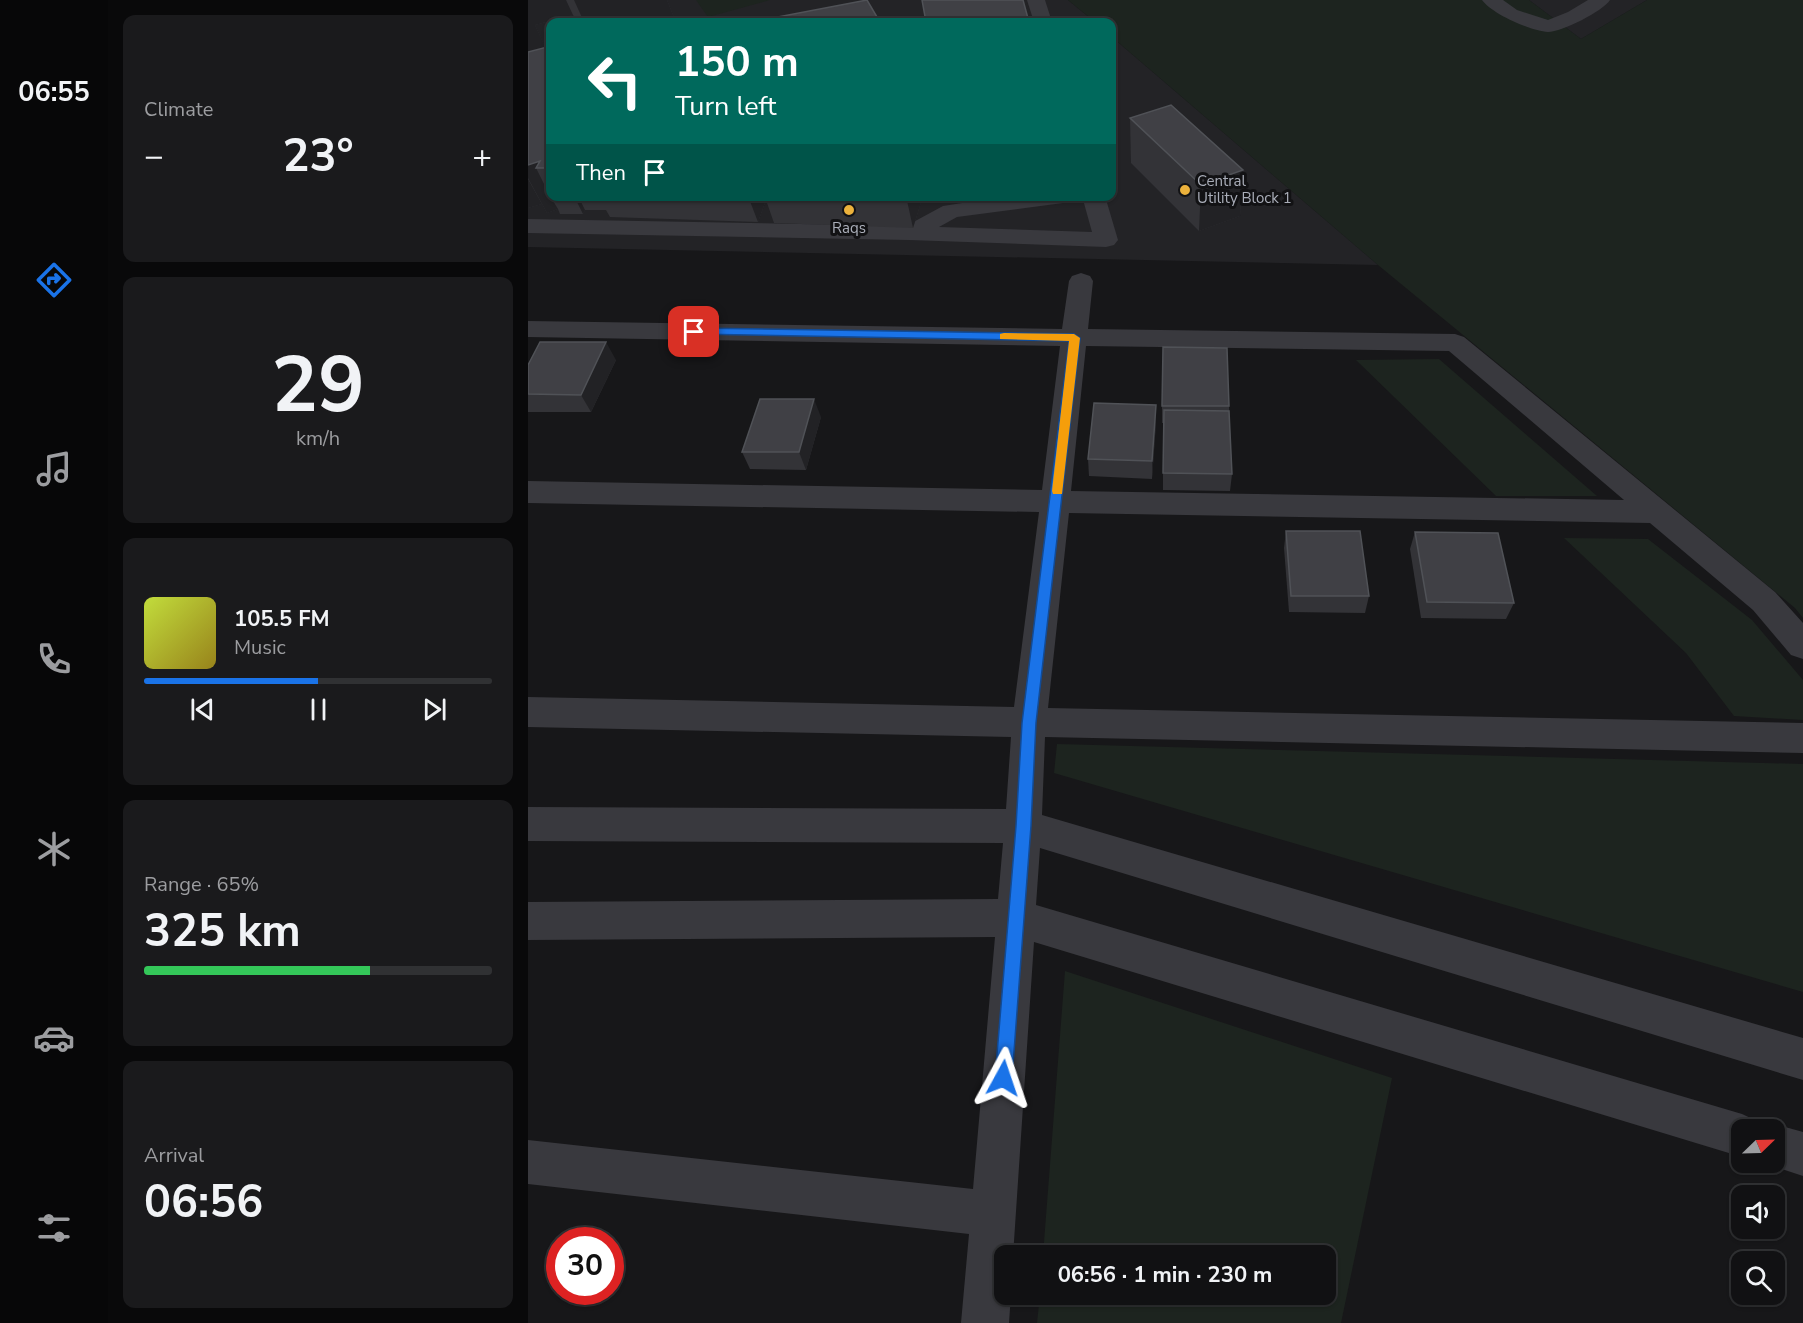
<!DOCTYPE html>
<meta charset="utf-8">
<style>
:root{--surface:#111113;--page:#1a1a1c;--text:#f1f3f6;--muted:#9c9da0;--line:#303133;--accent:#1a73e8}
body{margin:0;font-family:"Nunito Sans",sans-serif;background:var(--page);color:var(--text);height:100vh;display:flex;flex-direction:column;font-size:22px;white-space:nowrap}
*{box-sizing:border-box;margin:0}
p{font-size:20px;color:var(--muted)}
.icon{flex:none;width:33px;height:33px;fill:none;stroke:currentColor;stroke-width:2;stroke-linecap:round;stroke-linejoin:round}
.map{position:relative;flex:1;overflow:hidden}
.drawer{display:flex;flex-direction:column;gap:15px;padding:15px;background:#09090a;width:420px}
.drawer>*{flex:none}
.hud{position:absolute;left:18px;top:18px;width:570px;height:183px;border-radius:12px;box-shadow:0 2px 4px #0004,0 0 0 2px var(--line);background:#00695c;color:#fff;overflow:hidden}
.needle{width:39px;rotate:67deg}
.buttons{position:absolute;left:1203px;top:1119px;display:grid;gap:12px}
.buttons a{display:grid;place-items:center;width:54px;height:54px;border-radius:12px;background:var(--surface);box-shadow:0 2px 4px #0004,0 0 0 2px var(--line);font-size:30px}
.speed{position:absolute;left:18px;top:1227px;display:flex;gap:12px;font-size:30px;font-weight:700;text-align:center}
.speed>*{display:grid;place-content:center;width:78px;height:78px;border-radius:50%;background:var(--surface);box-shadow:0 2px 4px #0004,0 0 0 2px var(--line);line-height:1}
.speed .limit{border:9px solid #d22;background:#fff;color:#111}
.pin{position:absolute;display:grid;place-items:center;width:51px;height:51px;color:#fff;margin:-26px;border-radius:12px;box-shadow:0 3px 9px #0006}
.me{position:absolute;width:66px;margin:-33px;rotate:5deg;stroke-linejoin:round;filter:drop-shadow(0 0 4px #0008)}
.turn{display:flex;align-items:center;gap:21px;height:126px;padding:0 30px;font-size:27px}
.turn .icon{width:78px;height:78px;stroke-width:2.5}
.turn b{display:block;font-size:42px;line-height:51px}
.then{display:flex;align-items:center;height:57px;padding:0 30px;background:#0003;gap:12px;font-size:22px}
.big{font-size:45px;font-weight:700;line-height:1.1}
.drawer .widget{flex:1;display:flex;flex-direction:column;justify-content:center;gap:9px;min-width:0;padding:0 21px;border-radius:12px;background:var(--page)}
.drawer .dial{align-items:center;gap:0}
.dial b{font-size:78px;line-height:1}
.song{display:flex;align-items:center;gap:18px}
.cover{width:72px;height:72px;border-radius:9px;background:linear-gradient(135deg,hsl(70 70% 55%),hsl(50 70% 35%))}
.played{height:6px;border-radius:3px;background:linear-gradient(90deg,var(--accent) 50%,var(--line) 50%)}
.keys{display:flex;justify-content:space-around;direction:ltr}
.heat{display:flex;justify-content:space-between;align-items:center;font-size:33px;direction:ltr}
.charge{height:9px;border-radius:4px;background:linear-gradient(90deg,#34c759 65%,var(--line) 0)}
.trip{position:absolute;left:466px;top:1245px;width:342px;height:60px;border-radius:12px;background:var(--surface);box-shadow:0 2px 4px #0004,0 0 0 2px var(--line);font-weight:700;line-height:60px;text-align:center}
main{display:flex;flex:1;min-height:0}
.tabs{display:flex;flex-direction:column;width:108px;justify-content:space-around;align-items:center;background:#070708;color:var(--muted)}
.tabs .icon{width:42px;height:42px}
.tabs .on{color:var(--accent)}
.tabs b{font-size:27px;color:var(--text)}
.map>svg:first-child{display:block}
.built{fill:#232326}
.green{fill:#1d241f}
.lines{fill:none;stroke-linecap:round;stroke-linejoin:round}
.minor{fill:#39393e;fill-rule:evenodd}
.wall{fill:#333337}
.shaded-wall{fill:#222225}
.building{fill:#404045;stroke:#505257;stroke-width:1.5}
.route{fill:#1a73e8;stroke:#114b97;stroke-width:1.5}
.slow{fill:#f59e0b}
.poi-dot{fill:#ecb23c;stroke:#121214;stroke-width:2}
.labels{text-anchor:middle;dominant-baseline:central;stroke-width:6;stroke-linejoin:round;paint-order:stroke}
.far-poi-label{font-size:15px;fill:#aaaeb9;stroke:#121214;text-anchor:start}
</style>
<main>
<nav class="tabs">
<b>06:55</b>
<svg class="icon on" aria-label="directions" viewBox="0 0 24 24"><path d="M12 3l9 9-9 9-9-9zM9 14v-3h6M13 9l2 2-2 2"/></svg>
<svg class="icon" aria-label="music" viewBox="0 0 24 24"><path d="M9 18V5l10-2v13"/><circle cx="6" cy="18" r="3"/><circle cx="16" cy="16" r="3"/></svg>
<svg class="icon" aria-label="phone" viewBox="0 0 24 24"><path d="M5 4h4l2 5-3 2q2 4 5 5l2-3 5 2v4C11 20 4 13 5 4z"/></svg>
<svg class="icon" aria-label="climate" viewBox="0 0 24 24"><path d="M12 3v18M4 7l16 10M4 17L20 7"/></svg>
<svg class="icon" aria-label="car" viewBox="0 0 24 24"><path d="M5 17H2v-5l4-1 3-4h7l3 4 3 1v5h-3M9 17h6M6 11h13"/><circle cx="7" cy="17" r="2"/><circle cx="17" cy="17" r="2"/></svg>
<svg class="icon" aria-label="filters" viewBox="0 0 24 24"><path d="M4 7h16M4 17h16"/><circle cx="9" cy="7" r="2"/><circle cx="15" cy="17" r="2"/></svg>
</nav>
<section class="drawer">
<div class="widget"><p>Climate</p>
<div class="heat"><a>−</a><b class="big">23°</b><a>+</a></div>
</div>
<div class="widget dial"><b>29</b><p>km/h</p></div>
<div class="widget">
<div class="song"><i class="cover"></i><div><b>105.5 FM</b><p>Music</p></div></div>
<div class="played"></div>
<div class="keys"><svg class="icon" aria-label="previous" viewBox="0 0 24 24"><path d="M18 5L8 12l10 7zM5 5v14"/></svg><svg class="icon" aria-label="pause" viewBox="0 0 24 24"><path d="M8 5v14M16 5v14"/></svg><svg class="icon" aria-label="next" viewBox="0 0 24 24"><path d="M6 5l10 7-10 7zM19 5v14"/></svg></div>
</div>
<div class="widget"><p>Range · 65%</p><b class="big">325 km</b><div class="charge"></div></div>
<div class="widget"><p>Arrival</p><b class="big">06:56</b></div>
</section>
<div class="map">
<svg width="1275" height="1323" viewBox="0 0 1275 1323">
<rect width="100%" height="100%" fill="#171719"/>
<!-- built -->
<g class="built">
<polygon points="0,0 540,0 567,22 22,22 22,196 584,196 584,37 850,265 0,247"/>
<polygon points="1001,0 1119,0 1053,39"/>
</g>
<!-- green -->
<g class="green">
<polygon points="168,0 242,0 180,17"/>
<polygon points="540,0 1001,0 1053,39 1119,0 1275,0 1275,618 1267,608 850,265 584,37 584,22 567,22"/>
<polygon points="911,359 1069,496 968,496 828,360"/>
<polygon points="1036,538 1120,539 1224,620 1275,680 1275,720 1206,716 1158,653"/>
<polygon points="529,744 1275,764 1275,992 526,773"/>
<polygon points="537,971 864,1078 813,1323 509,1323 512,1295 798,1294 798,1256 515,1255"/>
</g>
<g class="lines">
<!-- minor -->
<g class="minor">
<polygon points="499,0 517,0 524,22 506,22"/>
<path d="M954,0H975L989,10L1020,20L1040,12L1060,0H1082C1075,11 1034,32 1020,32C1003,31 964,14 954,0Z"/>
<polygon points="479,196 546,196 543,201 535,203 429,217 411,227 564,232 554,196 577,196 590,240 586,245 578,247 381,240 0,233 0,219 378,226 415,206"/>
<path d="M553,273L562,276L565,281L560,329L927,334L936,337L1247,592L1275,623V659L1263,655L1225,610L1122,523L541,513L520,708L1275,723V753L517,737L514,815L1275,1038V1080L512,848L508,905L1214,1114L1229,1121L1233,1130H1214V1157L506,942L485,1256H477V1294H483L481,1323H433L441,1234L0,1184V1140L445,1189L467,937L0,940V902L470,899L475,843L0,841V807L478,809L483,737L0,727V697L486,707L511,512L0,503V481L514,490L532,346L0,337V321L534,329L541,281L544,276ZM558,346L921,351L1096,500L543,491Z"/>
<polygon points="1246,1124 1275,1132 1275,1176 1233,1162 1246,1162 1246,1130 1233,1130"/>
</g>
</g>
<!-- wall -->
<g class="wall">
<polygon points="0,0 139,0 147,20 139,22 50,22 45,15 7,25 17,47 22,52 22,196 395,196 385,228 246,223 238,200 230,222 82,217 78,210 57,210 55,214 32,214 30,209 19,213 14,204 0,208"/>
<polygon points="602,118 715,170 712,216 671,231 603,163"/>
<polygon points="88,360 63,412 0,412 0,365"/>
<polygon points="634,406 701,406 704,474 702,491 635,490 635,423 634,423"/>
<polygon points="293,417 278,470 222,469 214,452"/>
<polygon points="628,423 624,479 561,476 560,459"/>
<polygon points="758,531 841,596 837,613 761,612 756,548"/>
<polygon points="887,532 986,603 978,619 893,618 882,549"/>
</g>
<!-- shaded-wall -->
<g class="shaded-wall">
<polygon points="0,0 38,0 45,15 7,25 21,55 0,61"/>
<polygon points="46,0 139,0 147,20 139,22 56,22"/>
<polygon points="12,161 8,168 22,196 30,209 19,213 0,178 0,165"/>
<polygon points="715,170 712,216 671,231 673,185"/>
<polygon points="0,179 14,204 0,208"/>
<polygon points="46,196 50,196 57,210 55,214"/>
<polygon points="220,196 237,196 238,200 230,222"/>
<polygon points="378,196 395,196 385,228"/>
<polygon points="78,342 88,360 63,412 53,395"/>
<polygon points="286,399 293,417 278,470 271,452"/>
<polygon points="628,405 628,423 624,479 624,461"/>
</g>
<!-- building -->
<g class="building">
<polygon points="339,0 352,22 223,22"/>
<polygon points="394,0 495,0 501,22 398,22"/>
<polygon points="19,47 22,52 22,142 20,143 22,147 22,168 8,168 12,161 0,165 0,52"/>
<polygon points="643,105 715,170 673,185 602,118"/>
<polygon points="12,342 78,342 53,395 0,394 0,365"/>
<polygon points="635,347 699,348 701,406 634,406"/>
<polygon points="232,399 286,399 271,452 214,452"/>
<polygon points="566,403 628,405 624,461 560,459"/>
<polygon points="636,410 701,411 704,474 635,473"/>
<polygon points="758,531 832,531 841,596 763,596"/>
<polygon points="887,532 970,533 986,603 899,602"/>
</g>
<!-- route -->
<polygon class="route" points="166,328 546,334 552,338 508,723 503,826 484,1078 481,1084 475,1086 469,1084 467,1078 488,826 494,723 541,341 163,334 161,332"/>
<!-- slow -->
<polygon class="slow" points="476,333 546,334 552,338 534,494 525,494 524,491 541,341 472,339 472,334"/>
<!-- markers -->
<g class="poi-dot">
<circle cx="657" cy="190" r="6"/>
<circle cx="321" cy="210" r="6"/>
</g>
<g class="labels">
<!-- far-poi labels -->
<g class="far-poi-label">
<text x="669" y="181">Central<tspan x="669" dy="17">Utility Block 1</tspan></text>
<text x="321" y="228" text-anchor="middle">Raqs</text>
</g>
</g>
</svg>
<div class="buttons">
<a><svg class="needle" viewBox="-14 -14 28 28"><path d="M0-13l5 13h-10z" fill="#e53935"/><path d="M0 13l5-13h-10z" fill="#9c9da0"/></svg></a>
<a><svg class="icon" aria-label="sound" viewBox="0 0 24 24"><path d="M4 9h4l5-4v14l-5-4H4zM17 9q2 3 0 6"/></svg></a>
<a><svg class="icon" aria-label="search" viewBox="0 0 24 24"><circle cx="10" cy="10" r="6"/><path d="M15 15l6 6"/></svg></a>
</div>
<div class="speed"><div class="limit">30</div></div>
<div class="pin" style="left:166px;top:332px;background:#d93025"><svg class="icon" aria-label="arrive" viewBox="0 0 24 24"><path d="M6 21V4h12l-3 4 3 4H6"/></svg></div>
<svg class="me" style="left:475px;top:1078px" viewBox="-20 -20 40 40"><path d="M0-17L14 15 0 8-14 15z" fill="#1a73e8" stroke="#fff" stroke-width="4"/></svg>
<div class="trip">06:56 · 1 min · 230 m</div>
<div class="hud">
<div class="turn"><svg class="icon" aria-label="left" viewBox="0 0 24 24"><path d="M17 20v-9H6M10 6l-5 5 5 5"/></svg><div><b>150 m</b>Turn left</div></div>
<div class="then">Then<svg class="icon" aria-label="arrive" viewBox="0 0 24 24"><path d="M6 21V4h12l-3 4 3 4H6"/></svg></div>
</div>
</div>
</main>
